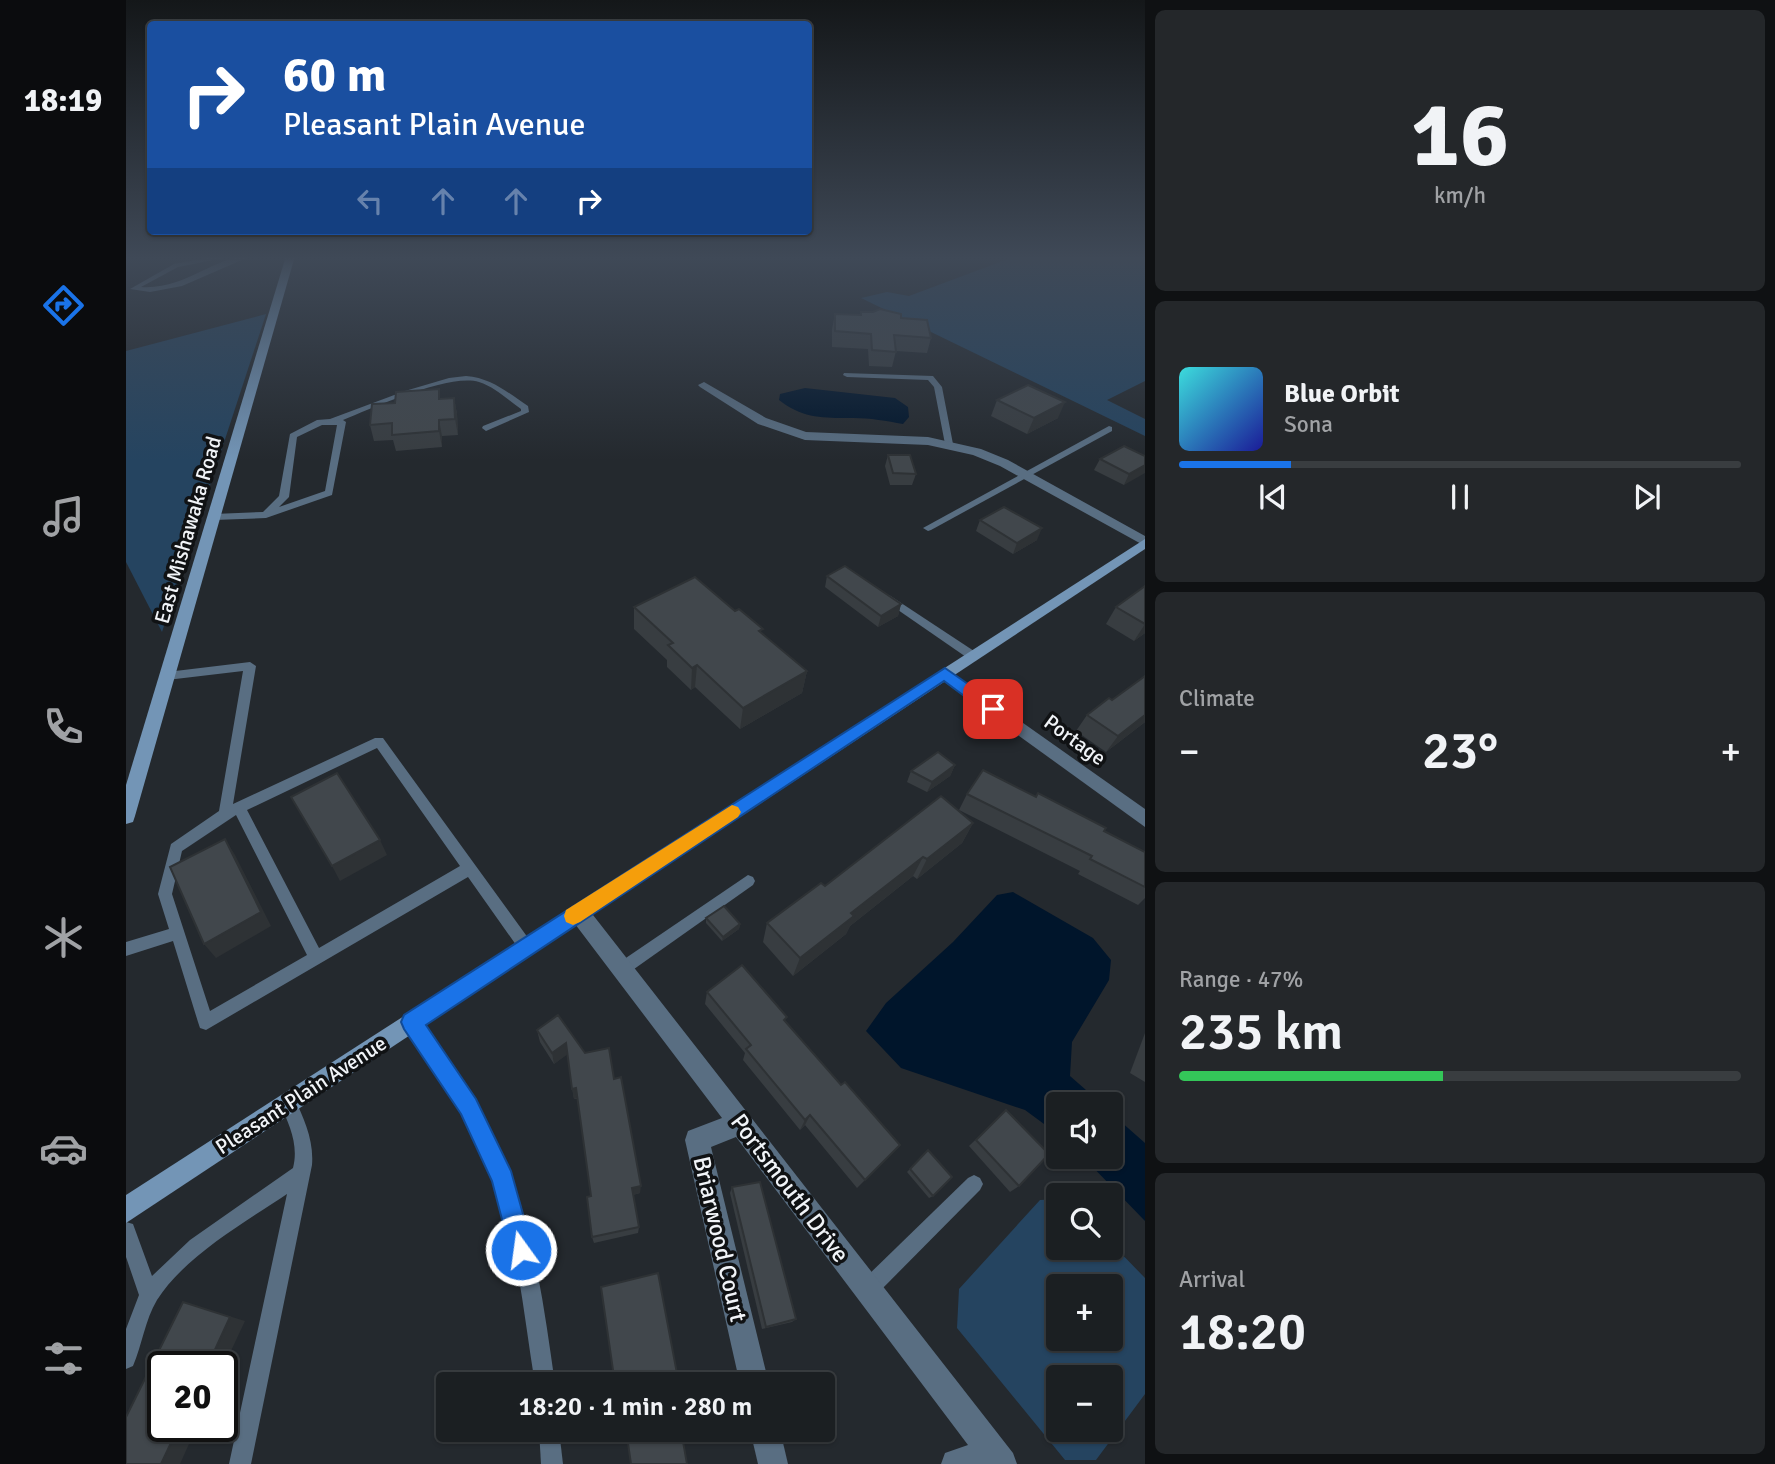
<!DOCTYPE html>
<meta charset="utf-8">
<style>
:root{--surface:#1b1f22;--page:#24272a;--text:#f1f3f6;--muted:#a0a2a5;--line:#393d40;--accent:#1a73e8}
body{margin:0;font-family:Signika,sans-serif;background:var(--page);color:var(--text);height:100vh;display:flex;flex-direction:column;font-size:26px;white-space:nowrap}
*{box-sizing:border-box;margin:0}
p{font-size:23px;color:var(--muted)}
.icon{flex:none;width:38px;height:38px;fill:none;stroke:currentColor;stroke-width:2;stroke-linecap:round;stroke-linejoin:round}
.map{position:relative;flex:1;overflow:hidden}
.side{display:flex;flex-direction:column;gap:10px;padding:10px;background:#0f1113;width:630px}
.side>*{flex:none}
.hud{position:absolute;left:21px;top:21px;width:665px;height:214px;border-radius:7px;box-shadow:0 2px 5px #0004,0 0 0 2px var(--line);background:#1a4fa0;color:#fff;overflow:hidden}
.buttons{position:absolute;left:920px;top:1092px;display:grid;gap:14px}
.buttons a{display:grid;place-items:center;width:77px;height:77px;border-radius:7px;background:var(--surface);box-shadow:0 2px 5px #0004,0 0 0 2px var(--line);font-size:35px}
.speed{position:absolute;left:21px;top:1351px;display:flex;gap:14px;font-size:35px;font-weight:700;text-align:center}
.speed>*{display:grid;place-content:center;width:91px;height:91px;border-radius:50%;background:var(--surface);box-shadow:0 2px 5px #0004,0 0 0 2px var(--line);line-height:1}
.speed .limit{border:4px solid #111;border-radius:10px;background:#fff;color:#111}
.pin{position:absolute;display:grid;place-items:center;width:60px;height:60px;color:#fff;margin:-30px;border-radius:14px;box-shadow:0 4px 10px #0006}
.me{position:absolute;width:77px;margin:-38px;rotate:346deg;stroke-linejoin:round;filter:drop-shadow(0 0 5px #0008)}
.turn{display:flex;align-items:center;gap:24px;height:147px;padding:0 21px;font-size:32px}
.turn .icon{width:91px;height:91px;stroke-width:2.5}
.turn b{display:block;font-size:49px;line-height:60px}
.lanes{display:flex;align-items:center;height:66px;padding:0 21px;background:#0003;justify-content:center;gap:35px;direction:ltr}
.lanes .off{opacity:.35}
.big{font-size:52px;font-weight:600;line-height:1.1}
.side .card{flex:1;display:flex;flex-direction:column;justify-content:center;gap:10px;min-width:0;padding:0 24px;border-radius:10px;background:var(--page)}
.side .dial{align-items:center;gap:0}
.dial b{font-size:91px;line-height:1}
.song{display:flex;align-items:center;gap:21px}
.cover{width:84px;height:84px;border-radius:10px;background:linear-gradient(135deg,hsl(180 70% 55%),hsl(240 70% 35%))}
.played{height:7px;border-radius:4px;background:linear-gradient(90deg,var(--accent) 20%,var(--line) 20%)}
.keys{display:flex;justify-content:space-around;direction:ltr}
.heat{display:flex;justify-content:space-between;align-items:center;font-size:38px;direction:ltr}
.charge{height:10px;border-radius:5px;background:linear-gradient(90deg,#34c759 47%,var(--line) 0)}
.trip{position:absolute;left:310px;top:1372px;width:399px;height:70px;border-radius:7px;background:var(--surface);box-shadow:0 2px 5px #0004,0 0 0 2px var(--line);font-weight:600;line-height:70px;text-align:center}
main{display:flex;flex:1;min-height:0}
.tab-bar{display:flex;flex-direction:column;width:126px;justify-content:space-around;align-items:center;background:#0b0c0e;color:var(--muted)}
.tab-bar .icon{width:49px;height:49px}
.tab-bar .current{color:var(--accent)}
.tab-bar b{font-size:32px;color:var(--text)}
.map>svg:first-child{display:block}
.green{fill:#254460;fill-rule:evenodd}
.water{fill:#00152b}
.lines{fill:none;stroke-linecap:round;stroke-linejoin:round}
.lane{fill:#596e82;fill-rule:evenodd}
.street{fill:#596e82;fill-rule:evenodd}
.secondary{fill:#7395b6;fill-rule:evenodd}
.wall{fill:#383d41}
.shaded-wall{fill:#2e3235}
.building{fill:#41474c;stroke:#2e3235;stroke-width:2}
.route{fill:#1a73e8;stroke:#114b97;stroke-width:2}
.slow{fill:#f59e0b}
.labels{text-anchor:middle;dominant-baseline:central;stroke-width:7;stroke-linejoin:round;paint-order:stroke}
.street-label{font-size:21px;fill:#f1f4f8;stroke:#101214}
.near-street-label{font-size:24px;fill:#f1f4f8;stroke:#101214}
</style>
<main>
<nav class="tab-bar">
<b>18:19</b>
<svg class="icon current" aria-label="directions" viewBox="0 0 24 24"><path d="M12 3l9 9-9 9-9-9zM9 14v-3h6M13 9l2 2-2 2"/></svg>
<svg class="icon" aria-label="music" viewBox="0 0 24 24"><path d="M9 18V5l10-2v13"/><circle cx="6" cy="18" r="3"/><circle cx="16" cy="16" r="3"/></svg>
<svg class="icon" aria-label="phone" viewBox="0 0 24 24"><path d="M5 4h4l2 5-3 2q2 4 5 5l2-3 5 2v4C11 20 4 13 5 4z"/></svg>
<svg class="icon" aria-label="climate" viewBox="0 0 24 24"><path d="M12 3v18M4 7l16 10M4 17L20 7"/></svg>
<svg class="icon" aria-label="car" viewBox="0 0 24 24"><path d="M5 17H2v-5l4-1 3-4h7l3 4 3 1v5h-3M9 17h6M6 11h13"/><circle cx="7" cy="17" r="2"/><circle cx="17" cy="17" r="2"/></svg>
<svg class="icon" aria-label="filters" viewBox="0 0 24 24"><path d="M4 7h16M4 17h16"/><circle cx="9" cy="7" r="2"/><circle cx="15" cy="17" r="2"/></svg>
</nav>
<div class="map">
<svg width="1019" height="1464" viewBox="0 0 1019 1464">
<rect width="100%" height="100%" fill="#24292e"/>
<!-- green -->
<g class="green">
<polygon points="890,256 1019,256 1019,381 981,400 1019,419 1019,436 735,298 761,292 783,296"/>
<polygon points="140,314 36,632 0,562 0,351"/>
<path d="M933,1199V1248H985V1243L1019,1278V1394L970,1460H939L831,1328L833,1289L914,1200ZM933,1286H985V1339H933ZM933,1377H985V1430H933Z"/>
</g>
<!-- water -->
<g class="water">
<path d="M679,388L769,398L782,407L783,417L777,424C761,421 744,418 727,418C698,418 677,419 653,400L654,394Z"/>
<polygon points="887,892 967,938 985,960 983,980 946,1042 944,1076 976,1104 933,1104 933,1135 899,1110 775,1068 740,1031 760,1003 827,942 871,895"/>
<polygon points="985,1113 1019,1143 1019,1221 957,1157 985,1157"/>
</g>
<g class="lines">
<!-- lane -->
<g class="lane">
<path d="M91,256H107L52,267L15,287C60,290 87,256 125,256L56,286L24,292L4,289L48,264Z"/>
<polygon points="718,373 807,376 816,387 827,444 823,447 819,444 808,387 802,380 721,377 717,375"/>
<path d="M340,376C366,378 382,393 402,406L403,412L360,431L356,428L357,426L395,411V409C382,400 369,387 353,382C323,373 247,408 217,420L220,422L206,495L140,518L88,520L83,517L88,514L137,512L153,496L164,434L191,420L204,419L279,391L323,378ZM196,425H211L199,491L153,507L163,497L171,437Z"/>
<polygon points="983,426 986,427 986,431 805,530 802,531 797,528"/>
<polygon points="763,595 851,653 853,656 851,659 843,659 759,601 758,599"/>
<path d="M124,662L130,666L107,804L249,738H257L405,942L407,947L405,952L400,954L395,952L342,877L80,1030L74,1028L72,1022L47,941L0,956V942L43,929L32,894L45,844L93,811L117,671L41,680L35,676L41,672ZM251,748L334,866L193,948L121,810ZM110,815L181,955L84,1011L46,894L56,851Z"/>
<polygon points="622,875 627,877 629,881 627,885 501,974 496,976 491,974 488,969 491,964"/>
<path d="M286,1014L292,1016C321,1059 352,1102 374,1149C407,1221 418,1306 429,1384H409C397,1311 391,1234 363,1165C343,1116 310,1072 280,1028L278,1022L280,1016Z"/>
<path d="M162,1095L168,1097C178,1119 188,1140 186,1165L125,1464H103L161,1194C119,1222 59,1256 31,1300C19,1320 16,1345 7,1366L0,1369V1329L13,1295L0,1257V1222L7,1224L26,1276L64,1240L167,1168C173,1144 163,1125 154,1103L156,1097Z"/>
<polygon points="848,1175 854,1178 857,1184 854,1190 749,1296 742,1299 735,1296 732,1289 735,1282 842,1178"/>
<polygon points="413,1430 433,1430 437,1464 415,1464"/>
</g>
<!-- street -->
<g class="street">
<polygon points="578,382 640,418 680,432 802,437 855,449 882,460 1019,536 1019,546 874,466 847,455 802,445 679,440 632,424 574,387 572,385"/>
<polygon points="819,668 1019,809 1019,827 813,678 811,674"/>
<polygon points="453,904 460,906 887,1453 891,1464 815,1464 819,1453 842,1445 610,1137 585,1147 643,1384 614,1384 559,1140 562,1131 596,1118 446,920 443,913 446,906"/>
<polygon points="624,1430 654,1430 662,1464 632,1464"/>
</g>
<!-- secondary -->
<g class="secondary">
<polygon points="160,256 169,256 9,816 7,822 0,824 0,785"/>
<polygon points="1019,539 1019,549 0,1223 0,1195"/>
</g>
</g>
<!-- wall -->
<g class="wall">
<polygon points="735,312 775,318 805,338 801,353 770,351 766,367 743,366 742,349 706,347 706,329 709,314 734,315"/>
<polygon points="328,398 331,414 332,435 316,436 316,447 270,451 267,440 248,441 244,425 315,399"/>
<polygon points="871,400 932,418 901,434 865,416"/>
<polygon points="762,455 790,474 786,485 764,485 759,466"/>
<polygon points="1019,456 998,485 968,470 974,459"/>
<polygon points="854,520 911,540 887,554 850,531"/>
<polygon points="701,576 775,604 772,616 752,627 699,587"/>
<polygon points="1019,586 1019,633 1008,641 980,624 990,607"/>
<polygon points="508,607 609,611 681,671 676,693 614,729 569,687 565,690 541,667 541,660 508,629"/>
<polygon points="1019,676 1019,722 980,752 950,731 961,715 986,700"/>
<polygon points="829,765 824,776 801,792 781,782 785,771"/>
<polygon points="841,794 978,831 1019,852 1019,898 1012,905 952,874 954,871 833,810"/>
<polygon points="847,823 836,843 791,879 787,876 724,926 720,934 667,976 637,942 641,923 699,886"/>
<polygon points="580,918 614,924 613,929 596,941 580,923"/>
<polygon points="581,992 659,1021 715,1085 774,1145 731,1188 679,1125 674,1130 617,1060 619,1053 579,1004"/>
<polygon points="411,1030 459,1053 488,1079 514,1193 507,1195 513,1227 512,1233 468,1243 466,1237 465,1196 451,1099 448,1099 441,1054 428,1064 414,1042"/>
<polygon points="1019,1033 1019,1082 1004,1073"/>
<polygon points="880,1110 893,1186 884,1192 843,1146"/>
<polygon points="802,1150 807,1196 803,1198 781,1172"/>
<polygon points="606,1187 670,1319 666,1322 636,1329 604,1193"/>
</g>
<!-- shaded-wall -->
<g class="shaded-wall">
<polygon points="328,398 331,414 332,435 329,419"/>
<polygon points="939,402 932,418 901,434 908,418"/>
<polygon points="313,420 316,436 316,447 313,431"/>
<polygon points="1019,465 1019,473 998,485 1003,474"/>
<polygon points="916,528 911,540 887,554 891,543"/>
<polygon points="775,604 772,616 752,627 755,616"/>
<polygon points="1019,624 1019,633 1008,641"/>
<polygon points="571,665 569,687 565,690 566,668"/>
<polygon points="681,671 676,693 614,729 617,708"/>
<polygon points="1019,715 1019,722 980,752 992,736"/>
<polygon points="829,765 824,776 801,792 806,782"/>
<polygon points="847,823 836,843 791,879 801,859"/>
<polygon points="99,839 109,855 145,926 90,958 78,944"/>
<polygon points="254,840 261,855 214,881 206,866"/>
<polygon points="797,857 787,876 724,926 720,934 667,976 674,958 725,913"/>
<polygon points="614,924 613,929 596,941 597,937"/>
<polygon points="440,1043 442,1054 428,1064 426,1053"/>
<polygon points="450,1088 452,1098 448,1099 446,1089"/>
<polygon points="684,1115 679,1125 674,1130 679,1120"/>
<polygon points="515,1186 514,1193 506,1195 506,1188"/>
<polygon points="57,1302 119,1321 96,1370 96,1367 81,1367"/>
<polygon points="53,1426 71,1426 54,1464 35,1464"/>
</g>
<!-- building -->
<g class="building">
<polygon points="754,309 775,314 775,318 801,320 805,338 768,335 770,352 746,350 745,334 709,331 709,314 735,315 735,312 747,312"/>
<polygon points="902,385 939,402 908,418 871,400"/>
<polygon points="313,389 313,399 328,398 329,419 313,420 313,431 266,435 266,423 244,425 246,404 269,403 270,392"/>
<polygon points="998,446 1019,456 1019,465 1003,474 974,459"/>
<polygon points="762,455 784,455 790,474 767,473"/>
<polygon points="878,507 916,528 891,543 854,520"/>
<polygon points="719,566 775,604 755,616 701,576"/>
<polygon points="569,577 609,611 613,609 637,629 633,631 681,671 617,708 571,665 566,668 542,645 547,643 508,607"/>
<polygon points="1019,586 1019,624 990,607"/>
<polygon points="1019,676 1019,715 992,736 961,715 983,698 986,700"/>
<polygon points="812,752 829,765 806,782 785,771"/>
<polygon points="857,770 910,797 912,793 980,828 978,831 1019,852 1019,887 964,859 966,856 841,794"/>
<polygon points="211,773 254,840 206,866 165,797"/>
<polygon points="815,796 847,823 801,859 797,857 725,913 728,916 674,958 641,923 695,883 699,886"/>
<polygon points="99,839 135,912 78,944 44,867"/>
<polygon points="598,906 614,924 597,937 580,918"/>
<polygon points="616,965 661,1017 658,1020 715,1085 719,1082 774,1145 739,1180 684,1115 679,1120 620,1049 625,1045 581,992"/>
<polygon points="432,1015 459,1053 483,1048 488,1079 495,1077 515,1186 506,1188 513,1227 466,1237 461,1197 465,1196 450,1088 446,1089 440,1043 426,1053 411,1030"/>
<polygon points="880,1110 923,1154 893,1186 850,1140"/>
<polygon points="802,1150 826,1177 807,1196 784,1169"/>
<polygon points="634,1182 670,1319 640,1327 606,1187"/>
<polygon points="532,1273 553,1384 489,1384 475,1287"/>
<polygon points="57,1302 104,1317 81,1367 37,1367 37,1426 53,1426 35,1464 0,1464 0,1417"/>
<polygon points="500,1430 555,1430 561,1464 505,1464"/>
</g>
<!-- sky -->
<linearGradient id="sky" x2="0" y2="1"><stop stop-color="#141719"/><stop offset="0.56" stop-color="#3f4957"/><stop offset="1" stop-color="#3f4957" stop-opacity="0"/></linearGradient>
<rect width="1019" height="461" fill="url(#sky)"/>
<!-- route -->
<polygon class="route" points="819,668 872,705 875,709 872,713 861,713 818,681 300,1025 350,1099 385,1171 407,1250 403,1258 395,1262 386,1258 366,1181 335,1114 278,1029 275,1022 278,1015"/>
<!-- slow -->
<polygon class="slow" points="606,805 612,807 615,812 612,817 454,922 447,925 440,922 438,916 440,910"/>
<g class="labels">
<!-- street labels -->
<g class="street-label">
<text transform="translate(62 530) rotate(-74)">East Mishawaka Road</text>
<text transform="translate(949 740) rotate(36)">Portage</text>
<text transform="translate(175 1095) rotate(-33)">Pleasant Plain Avenue</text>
</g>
<!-- near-street labels -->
<g class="near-street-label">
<text transform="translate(664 1188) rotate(53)">Portsmouth Drive</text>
<text transform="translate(594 1239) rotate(77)">Briarwood Court</text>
</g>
</g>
</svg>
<div class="buttons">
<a><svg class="icon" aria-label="sound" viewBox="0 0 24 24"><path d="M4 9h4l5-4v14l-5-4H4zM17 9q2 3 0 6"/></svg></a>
<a><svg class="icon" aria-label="search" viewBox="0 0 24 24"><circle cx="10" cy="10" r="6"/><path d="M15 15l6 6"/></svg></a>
<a>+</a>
<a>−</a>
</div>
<div class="speed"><div class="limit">20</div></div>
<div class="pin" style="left:867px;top:709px;background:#d93025"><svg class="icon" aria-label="arrive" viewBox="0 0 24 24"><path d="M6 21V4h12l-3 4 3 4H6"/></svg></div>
<svg class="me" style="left:395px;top:1250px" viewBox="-20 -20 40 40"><circle r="17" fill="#1a73e8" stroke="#fff" stroke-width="3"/><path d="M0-11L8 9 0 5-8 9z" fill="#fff"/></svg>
<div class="trip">18:20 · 1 min · 280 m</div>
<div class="hud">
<div class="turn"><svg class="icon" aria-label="right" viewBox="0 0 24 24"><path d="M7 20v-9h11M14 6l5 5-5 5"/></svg><div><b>60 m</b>Pleasant Plain Avenue</div></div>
<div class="lanes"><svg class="icon off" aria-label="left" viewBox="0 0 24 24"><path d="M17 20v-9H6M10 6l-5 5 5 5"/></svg><svg class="icon off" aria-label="ahead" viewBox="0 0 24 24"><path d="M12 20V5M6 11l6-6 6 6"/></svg><svg class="icon off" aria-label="ahead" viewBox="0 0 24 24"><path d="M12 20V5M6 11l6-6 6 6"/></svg><svg class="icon" aria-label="right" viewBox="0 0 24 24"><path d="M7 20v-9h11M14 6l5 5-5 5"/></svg></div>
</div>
</div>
<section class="side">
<div class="card dial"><b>16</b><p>km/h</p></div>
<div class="card">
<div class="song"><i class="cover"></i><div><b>Blue Orbit</b><p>Sona</p></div></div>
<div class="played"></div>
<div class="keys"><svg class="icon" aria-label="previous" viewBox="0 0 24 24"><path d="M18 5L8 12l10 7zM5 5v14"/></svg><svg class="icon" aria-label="pause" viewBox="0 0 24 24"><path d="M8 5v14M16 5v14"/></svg><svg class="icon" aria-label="next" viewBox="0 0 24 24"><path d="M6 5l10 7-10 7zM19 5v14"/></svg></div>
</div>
<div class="card"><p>Climate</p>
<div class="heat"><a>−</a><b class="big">23°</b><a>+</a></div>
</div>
<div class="card"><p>Range · 47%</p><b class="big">235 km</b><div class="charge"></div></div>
<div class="card"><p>Arrival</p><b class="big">18:20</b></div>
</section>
</main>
